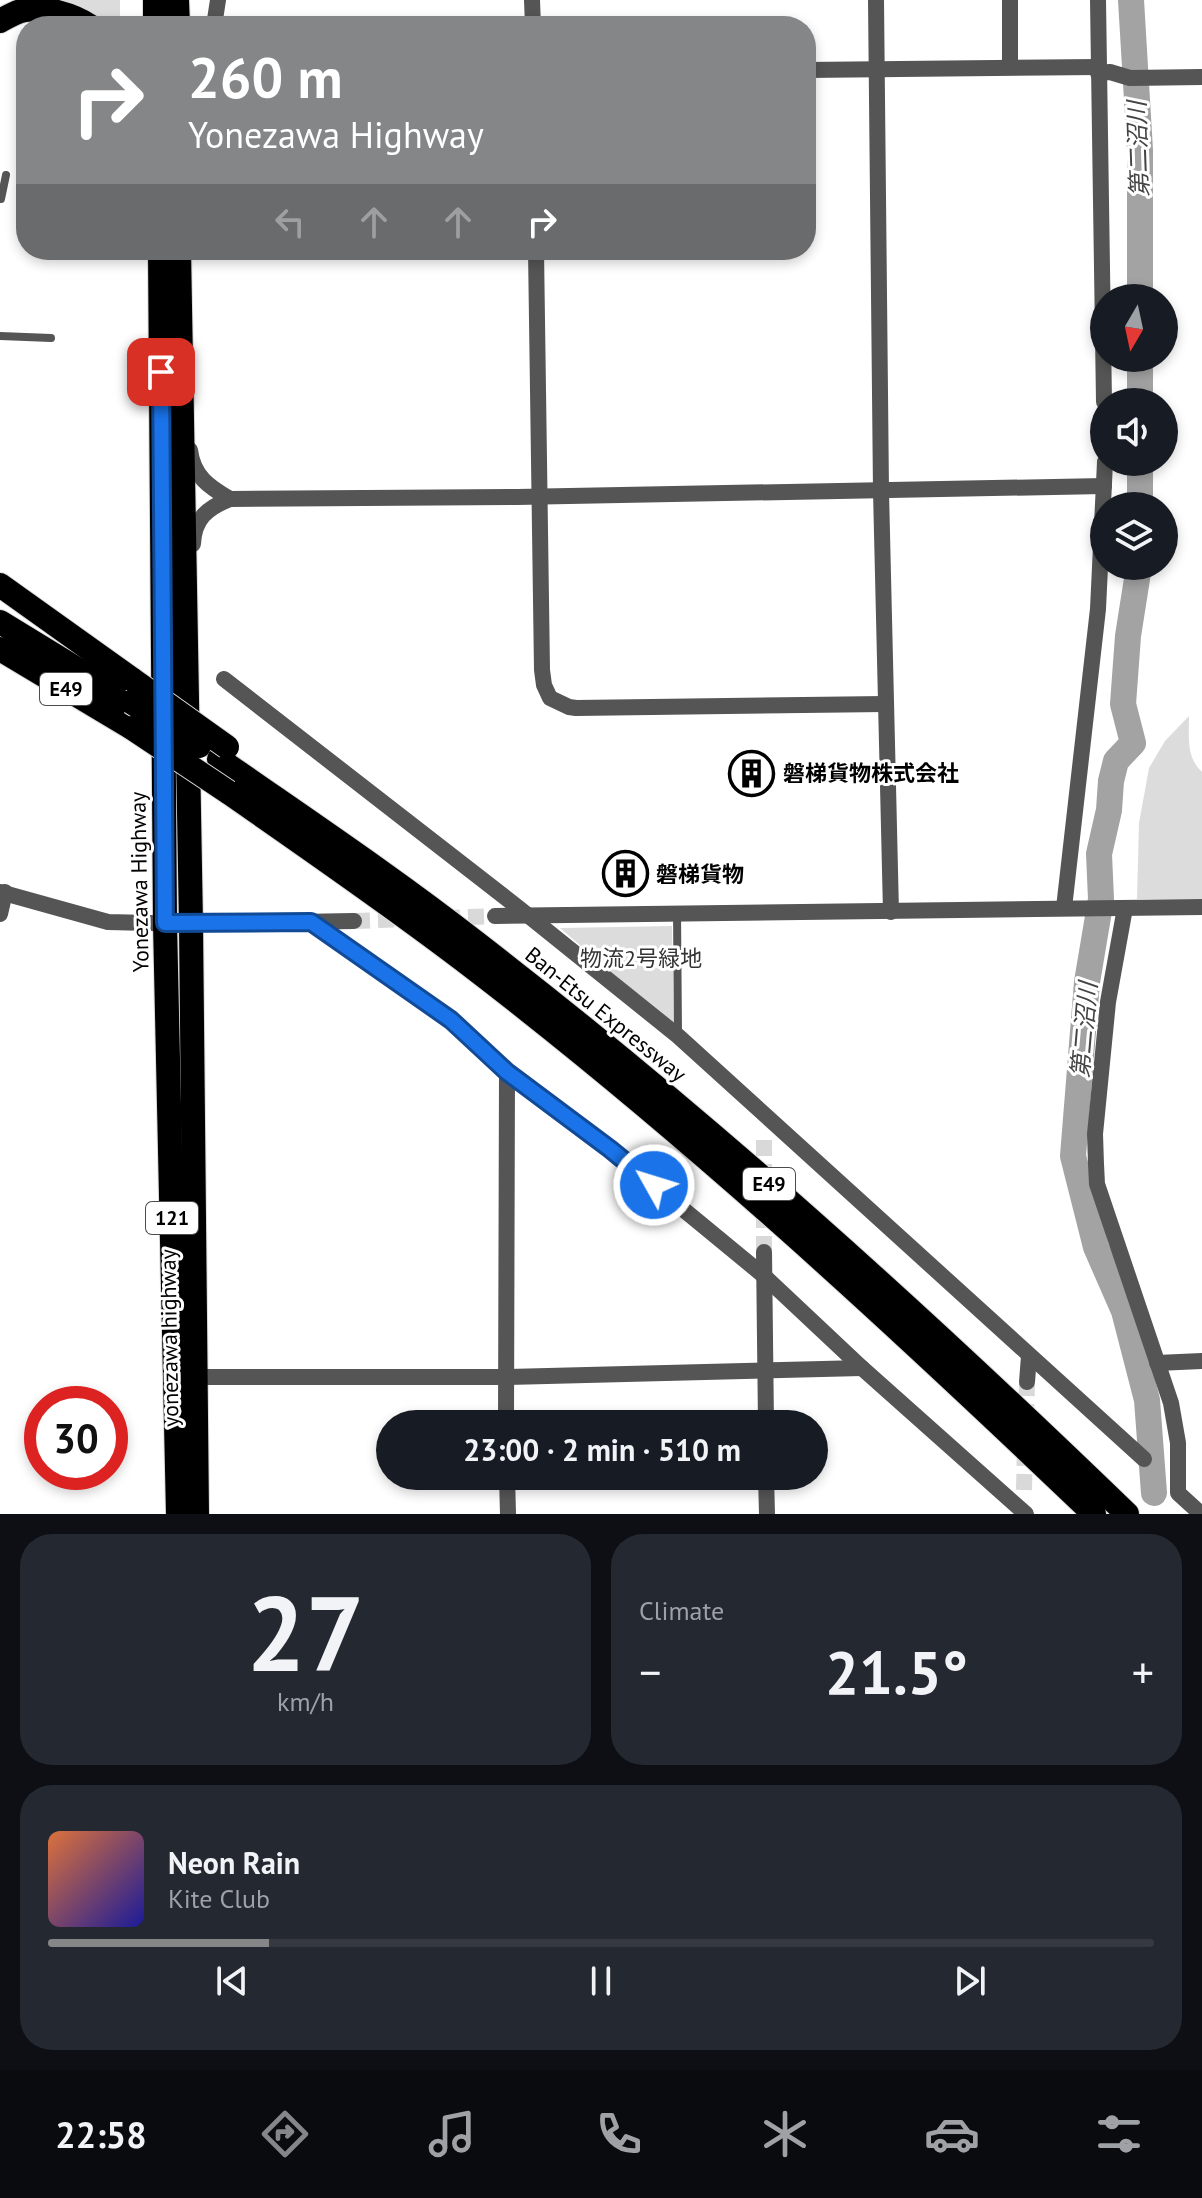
<!DOCTYPE html>
<meta charset="utf-8">
<style>
:root{--surface:#171b24;--page:#242831;--text:#f1f3f6;--muted:#9ea1a6;--line:#363941;--accent:#858687}
body{margin:0;font-family:"PT Sans","Noto Sans JP",sans-serif;background:var(--page);color:var(--text);height:100vh;display:flex;flex-direction:column;font-size:30px;white-space:nowrap}
*{box-sizing:border-box;margin:0}
p{font-size:26px;color:var(--muted)}
.icon{flex:none;width:44px;height:44px;fill:none;stroke:currentColor;stroke-width:2;stroke-linecap:round;stroke-linejoin:round}
.map{position:relative;height:1514px;overflow:hidden}
.sheet{display:flex;flex-direction:column;gap:20px;padding:20px;background:#0d0f14;flex:1}
.sheet>*{flex:none}
.hud{position:absolute;left:16px;top:16px;width:800px;height:244px;border-radius:32px;box-shadow:0 4px 12px #0003;background:#858687;color:#fff;overflow:hidden}
.needle{width:52px;rotate:189deg}
.buttons{position:absolute;left:1090px;top:284px;display:grid;gap:16px}
.buttons a{display:grid;place-items:center;width:88px;height:88px;border-radius:50%;background:var(--surface);box-shadow:0 4px 12px #0003;font-size:40px}
.speed{position:absolute;left:24px;top:1386px;display:flex;gap:16px;font-size:40px;font-weight:700;text-align:center}
.speed>*{display:grid;place-content:center;width:104px;height:104px;border-radius:50%;background:var(--surface);box-shadow:0 4px 12px #0003;line-height:1}
.speed .limit{border:12px solid #d22;background:#fff;color:#111}
.pin{position:absolute;display:grid;place-items:center;width:68px;height:68px;color:#fff;margin:-34px;border-radius:16px;box-shadow:0 4px 12px #0006}
.me{position:absolute;width:88px;margin:-44px;rotate:309deg;stroke-linejoin:round;filter:drop-shadow(0 0 6px #0008)}
.turn{display:flex;align-items:center;gap:28px;height:168px;padding:0 40px;font-size:36px}
.turn .icon{width:104px;height:104px;stroke-width:2.5}
.turn b{display:block;font-size:56px;line-height:68px}
.lanes{display:flex;align-items:center;height:76px;padding:0 40px;background:#0003;justify-content:center;gap:40px;direction:ltr}
.lanes .off{opacity:.35}
.big{font-size:60px;font-weight:700;line-height:1.1}
.sheet .tile{flex:1;display:flex;flex-direction:column;justify-content:center;gap:12px;min-width:0;padding:0 28px;border-radius:32px;background:var(--page)}
.sheet .dial{align-items:center;gap:0}
.dial b{font-size:104px;line-height:1}
.song{display:flex;align-items:center;gap:24px}
.cover{width:96px;height:96px;border-radius:12px;background:linear-gradient(135deg,hsl(20 70% 55%),hsl(240 70% 35%))}
.played{height:8px;border-radius:4px;background:linear-gradient(90deg,var(--accent) 20%,var(--line) 20%)}
.keys{display:flex;justify-content:space-around;direction:ltr}
.heat{display:flex;justify-content:space-between;align-items:center;font-size:44px;direction:ltr}
.sheet .tiles{flex:1;display:grid;gap:20px;grid-template-columns:1fr 1fr}
.tile:last-child{grid-column:span 2}
.trip{position:absolute;left:376px;top:1410px;width:452px;height:80px;border-radius:40px;background:var(--surface);box-shadow:0 4px 12px #0003;font-weight:700;line-height:80px;text-align:center}
.tab-bar{display:flex;height:128px;justify-content:space-around;align-items:center;background:#090b0e;color:var(--muted)}
.tab-bar .icon{width:56px;height:56px}
.tab-bar .selected{color:var(--accent)}
.tab-bar b{font-size:36px;color:var(--text)}
.map>svg:first-child{display:block}
.green{fill:#dcdcdc}
.lines{fill:none;stroke-linecap:round;stroke-linejoin:round}
.river{stroke:#a3a3a3;stroke-width:26}
.street-tunnel{stroke:#d9d9d9;stroke-width:16;stroke-dasharray:16 8;stroke-linecap:butt}
.highway-casing{stroke:#dbdbdb;stroke-width:26}
.lane{stroke:#555;stroke-width:8}
.street{stroke:#555;stroke-width:16}
.highway{stroke:#000;stroke-width:24}
.highway-bridge-casing{stroke:#dbdbdb;stroke-width:26;stroke-linecap:butt}
.highway-bridge{stroke:#000;stroke-width:24}
.route-casing{stroke:#114b97;stroke-width:20}
.route{stroke:#1a73e8;stroke-width:14}
.labels{text-anchor:middle;dominant-baseline:central;stroke-width:6;stroke-linejoin:round;paint-order:stroke}
.shield{fill:#fff;stroke:#4c4c4c;stroke-width:2}
.shield-label{font-size:20px;font-weight:bold;fill:#000}
.poi-label{font-size:22px;font-weight:bold;fill:#000;stroke:#fff;text-anchor:start}
.street-label{font-size:22px;fill:#000;stroke:#fff}
.park-label{font-size:22px;fill:#333;stroke:#fff}
.water-label{font-size:24px;font-style:italic;fill:#444;stroke:#fff}
</style>
<div class="map">
<svg width="1202" height="1514" viewBox="0 0 1202 1514">
<rect width="100%" height="100%" fill="#fff"/>
<!-- green -->
<g class="green">
<polygon points="41,0 120,0 120,26 106,26 89,11"/>
<path d="M1189,716C1189,737 1186,757 1202,772V899H1137L1139,823L1149,768L1165,741Z"/>
<polygon points="672,926 674,1026 560,928"/>
</g>
<g class="lines">
<!-- river -->
<g class="river">
<polyline points="1131,0 1140,150 1140,298"/>
<polyline points="1140,358 1140,402"/>
<polyline points="1140,462 1140,506"/>
<polyline points="1139,566 1128,636 1123,704 1133,743 1116,761 1111,781 1109,810 1099,854 1101,899 1087,982 1073,1156 1096,1247 1124,1311 1147,1400 1154,1493"/>
</g>
<!-- street-tunnel -->
<g class="street-tunnel">
<polyline points="444,918 495,916"/>
<polyline points="354,921 409,919"/>
<polyline points="764,1252 764,1138"/>
<polyline points="1026,1420 1027,1382"/>
<polyline points="1024,1490 1025,1444"/>
</g>
<defs>
<g id="highway">
<polyline points="155,0 155,26"/>
<polyline points="177,0 178,26"/>
<path d="M0,21C7,17 17,11 25,10C46,7 72,14 90,26"/>
<polyline points="160,250 165,923 178,1514"/>
<polyline points="179,250 191,924 197,1514"/>
<polyline points="0,585 133,680"/>
<polyline points="0,622 131,702"/>
<polyline points="0,649 132,728"/>
<path d="M219,759C305,819 392,877 474,941C704,1118 919,1313 1127,1514"/>
<path d="M228,792C307,847 387,902 463,960C686,1130 892,1321 1094,1514"/>
</g>
</defs>
<!-- highway casing -->
<use href="#highway" class="highway-casing"/>
<!-- lane -->
<g class="lane">
<polyline points="1,199 6,175"/>
<polyline points="0,336 51,338"/>
<polyline points="677,912 678,1035"/>
</g>
<!-- street -->
<g class="street">
<polyline points="532,0 533,26"/>
<polyline points="876,0 881,491 891,912"/>
<polyline points="1010,0 1010,66"/>
<polyline points="1098,0 1104,402"/>
<polyline points="214,26 218,0"/>
<polyline points="806,70 1098,67"/>
<polyline points="1098,73 1110,72 1130,78 1202,77"/>
<polyline points="536,250 542,670 544,685 550,698 569,707 576,708 885,704"/>
<path d="M190,450C193,476 209,487 230,499"/>
<path d="M193,544C194,519 207,508 230,499L517,497L1104,486"/>
<polyline points="224,679 520,909 678,1036 1144,1459"/>
<polyline points="0,892 108,922 191,924 354,921"/>
<polyline points="1064,908 1098,609 1105,462"/>
<polyline points="1125,908 1108,1002 1095,1134 1096,1164 1097,1184 1171,1403 1178,1443 1178,1493 1201,1514"/>
<polyline points="0,914 5,892"/>
<polyline points="495,916 1202,907"/>
<polyline points="311,922 451,1020 507,1072 610,1149 763,1275 862,1368 1026,1514"/>
<polyline points="764,1252 766,1424"/>
<polyline points="1157,1363 1202,1361"/>
<polyline points="195,1377 505,1377 862,1368"/>
<polyline points="1027,1382 1029,1356"/>
<polyline points="506,1424 507,1072"/>
<polyline points="507,1476 508,1514"/>
<polyline points="766,1476 767,1514"/>
</g>
<!-- highway -->
<use href="#highway" class="highway"/>
<defs>
<g id="highway-bridge">
<polyline points="133,680 227,747"/>
<polyline points="131,702 199,746"/>
<polyline points="132,728 228,792"/>
</g>
</defs>
<!-- highway-bridge casing -->
<use href="#highway-bridge" class="highway-bridge-casing"/>
<!-- highway-bridge -->
<use href="#highway-bridge" class="highway-bridge"/>
</g>
<g class="lines">
<defs>
<polyline id="route" points="161,372 165,923 311,922 451,1020 507,1072 610,1149 654,1185"/>
</defs>
<!-- route casing -->
<use href="#route" class="route-casing"/>
<!-- route -->
<use href="#route" class="route"/>
</g>
<!-- icons -->
<defs>
<symbol id="building-ring" viewBox="-11 -11 22 22"><circle r="9.5" fill="#fff" stroke="#000" stroke-width="1.5"/><path d="M-4-6H4V6H1V3H-1V6H-4ZM-2.5-4.3h1.7v1.8h-1.7ZM.8-4.3h1.7v1.8H.8ZM-2.5-1h1.7V.8h-1.7ZM.8-1h1.7V.8H.8Z" fill="#000"/></symbol>
</defs>
<g fill-rule="evenodd">
<use href="#building-ring" x="726" y="748" width="51" height="51"/>
<use href="#building-ring" x="600" y="848" width="51" height="51"/>
</g>
<g class="labels">
<!-- shield labels -->
<g class="shield">
<rect x="40" y="673" width="52" height="32" rx="6"/>
<rect x="743" y="1168" width="52" height="32" rx="6"/>
<rect x="146" y="1202" width="52" height="32" rx="6"/>
</g>
<g class="shield-label">
<text x="66" y="689">E49</text>
<text x="769" y="1184">E49</text>
<text x="172" y="1218">121</text>
</g>
<!-- poi labels -->
<g class="poi-label">
<text x="783" y="773">磐梯貨物株式会社</text>
<text x="656" y="874">磐梯貨物</text>
</g>
<!-- street labels -->
<g class="street-label">
<text transform="translate(139 882) rotate(-91)">Yonezawa Highway</text>
<text transform="translate(606 1014) rotate(39)">Ban-Etsu Expressway</text>
<text transform="translate(169 1338) rotate(-91)">yonezawa highway</text>
</g>
<!-- park labels -->
<g class="park-label">
<text x="641" y="958">物流2号緑地</text>
</g>
<!-- water labels -->
<g class="water-label">
<text transform="translate(1138 149) rotate(-92)">第二沼川</text>
<text transform="translate(1084 1030) rotate(-85)">第二沼川</text>
</g>
</g>
</svg>
<div class="buttons">
<a><svg class="needle" viewBox="-14 -14 28 28"><path d="M0-13l5 13h-10z" fill="#e53935"/><path d="M0 13l5-13h-10z" fill="#9ea1a6"/></svg></a>
<a><svg class="icon" aria-label="sound" viewBox="0 0 24 24"><path d="M4 9h4l5-4v14l-5-4H4zM17 9q2 3 0 6"/></svg></a>
<a><svg class="icon" aria-label="layers" viewBox="0 0 24 24"><path d="M12 4l9 5-9 5-9-5zM3 14l9 5 9-5"/></svg></a>
</div>
<div class="speed"><div class="limit">30</div></div>
<div class="pin" style="left:161px;top:372px;background:#d93025"><svg class="icon" aria-label="arrive" viewBox="0 0 24 24"><path d="M6 21V4h12l-3 4 3 4H6"/></svg></div>
<svg class="me" style="left:654px;top:1185px" viewBox="-20 -20 40 40"><circle r="17" fill="#1a73e8" stroke="#fff" stroke-width="3"/><path d="M0-11L8 9 0 5-8 9z" fill="#fff"/></svg>
<div class="trip">23:00 · 2 min · 510 m</div>
<div class="hud">
<div class="turn"><svg class="icon" aria-label="right" viewBox="0 0 24 24"><path d="M7 20v-9h11M14 6l5 5-5 5"/></svg><div><b>260 m</b>Yonezawa Highway</div></div>
<div class="lanes"><svg class="icon off" aria-label="left" viewBox="0 0 24 24"><path d="M17 20v-9H6M10 6l-5 5 5 5"/></svg><svg class="icon off" aria-label="ahead" viewBox="0 0 24 24"><path d="M12 20V5M6 11l6-6 6 6"/></svg><svg class="icon off" aria-label="ahead" viewBox="0 0 24 24"><path d="M12 20V5M6 11l6-6 6 6"/></svg><svg class="icon" aria-label="right" viewBox="0 0 24 24"><path d="M7 20v-9h11M14 6l5 5-5 5"/></svg></div>
</div>
</div>
<section class="sheet">
<div class="tiles">
<div class="tile dial"><b>27</b><p>km/h</p></div>
<div class="tile"><p>Climate</p>
<div class="heat"><a>−</a><b class="big">21.5°</b><a>+</a></div>
</div>
<div class="tile">
<div class="song"><i class="cover"></i><div><b>Neon Rain</b><p>Kite Club</p></div></div>
<div class="played"></div>
<div class="keys"><svg class="icon" aria-label="previous" viewBox="0 0 24 24"><path d="M18 5L8 12l10 7zM5 5v14"/></svg><svg class="icon" aria-label="pause" viewBox="0 0 24 24"><path d="M8 5v14M16 5v14"/></svg><svg class="icon" aria-label="next" viewBox="0 0 24 24"><path d="M6 5l10 7-10 7zM19 5v14"/></svg></div>
</div>
</div>
</section>
<nav class="tab-bar">
<b>22:58</b>
<svg class="icon selected" aria-label="directions" viewBox="0 0 24 24"><path d="M12 3l9 9-9 9-9-9zM9 14v-3h6M13 9l2 2-2 2"/></svg>
<svg class="icon" aria-label="music" viewBox="0 0 24 24"><path d="M9 18V5l10-2v13"/><circle cx="6" cy="18" r="3"/><circle cx="16" cy="16" r="3"/></svg>
<svg class="icon" aria-label="phone" viewBox="0 0 24 24"><path d="M5 4h4l2 5-3 2q2 4 5 5l2-3 5 2v4C11 20 4 13 5 4z"/></svg>
<svg class="icon" aria-label="climate" viewBox="0 0 24 24"><path d="M12 3v18M4 7l16 10M4 17L20 7"/></svg>
<svg class="icon" aria-label="car" viewBox="0 0 24 24"><path d="M5 17H2v-5l4-1 3-4h7l3 4 3 1v5h-3M9 17h6M6 11h13"/><circle cx="7" cy="17" r="2"/><circle cx="17" cy="17" r="2"/></svg>
<svg class="icon" aria-label="filters" viewBox="0 0 24 24"><path d="M4 7h16M4 17h16"/><circle cx="9" cy="7" r="2"/><circle cx="15" cy="17" r="2"/></svg>
</nav>
